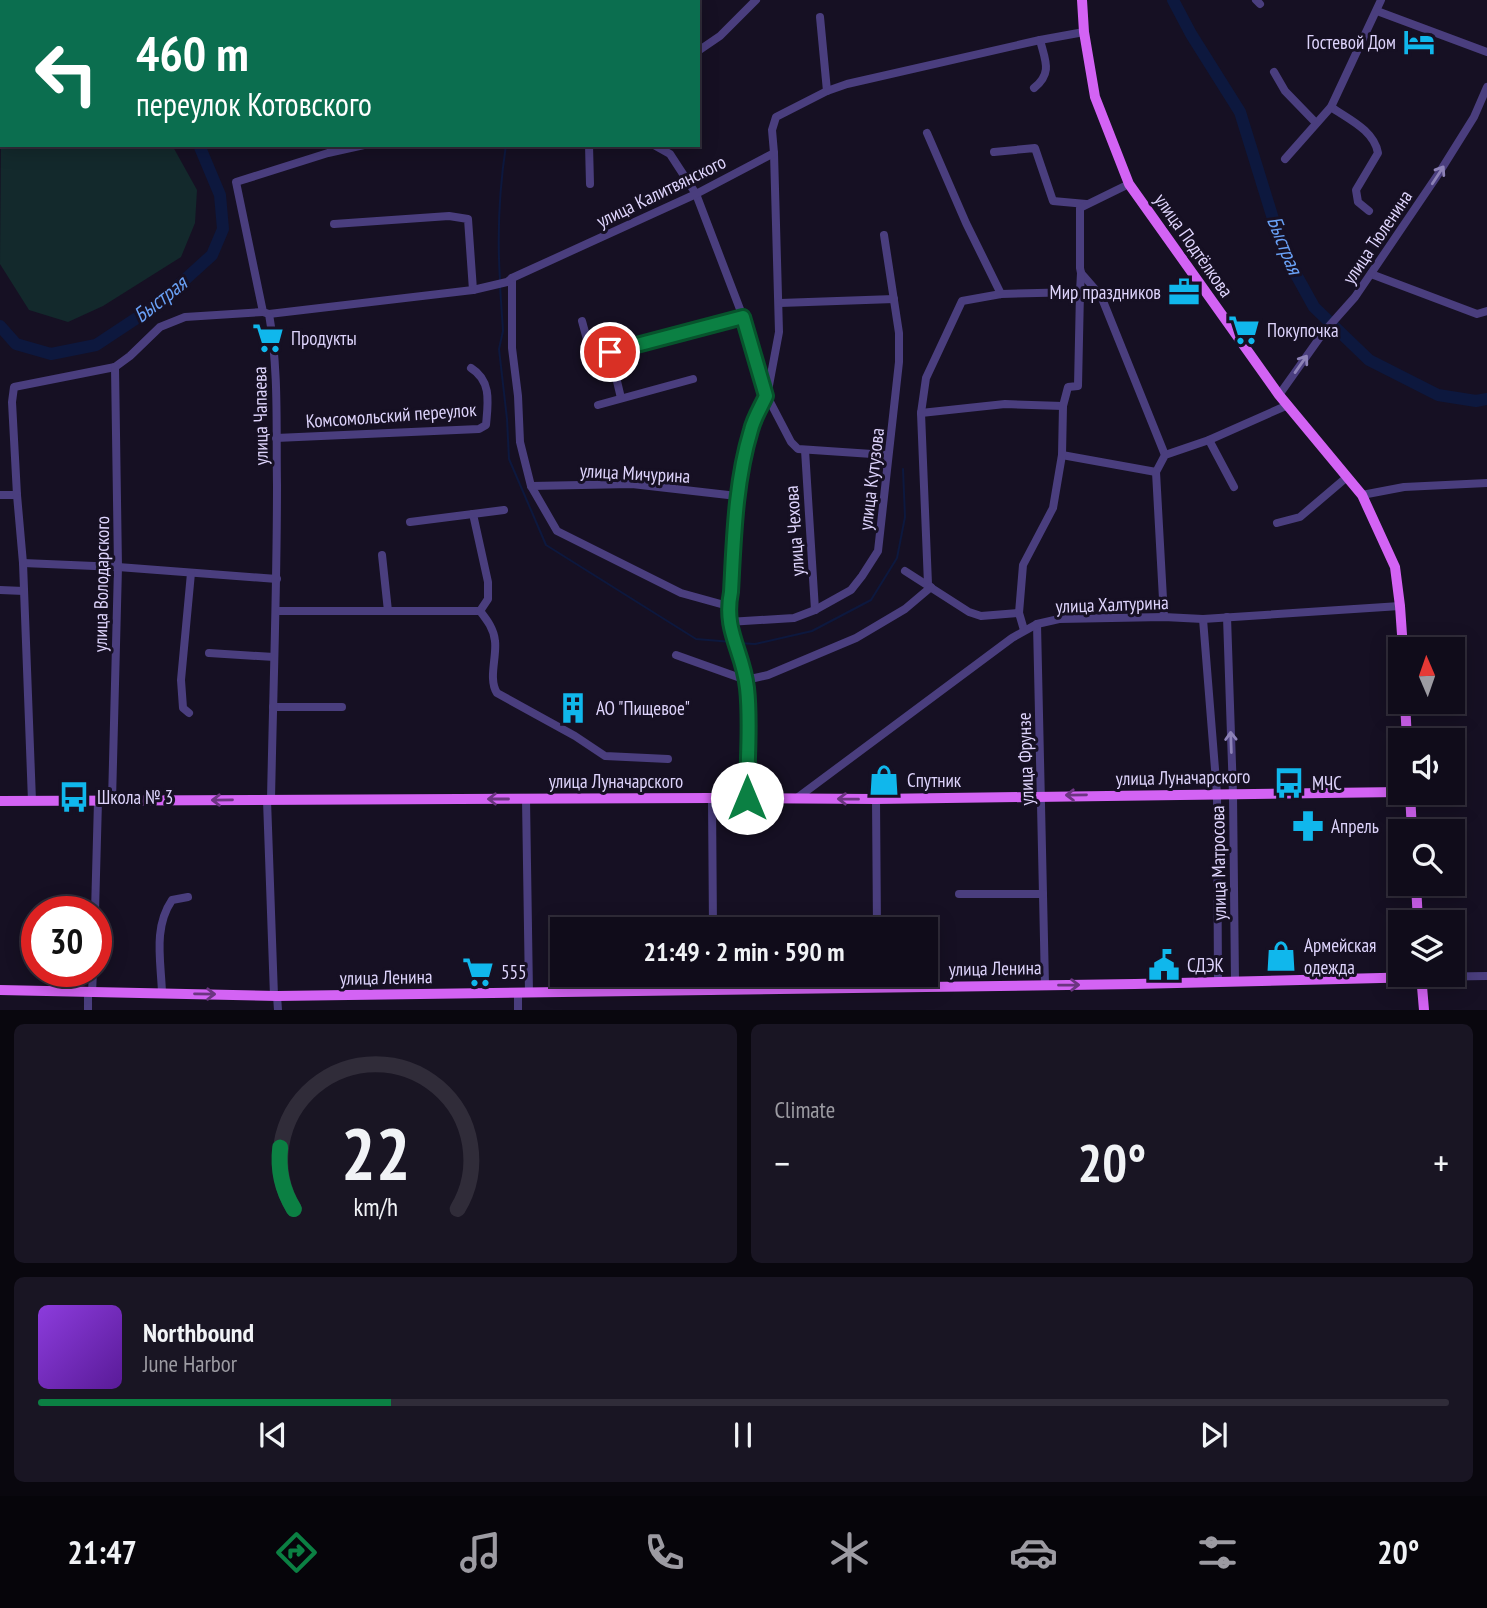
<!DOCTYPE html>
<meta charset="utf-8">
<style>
:root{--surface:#100c1a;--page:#191523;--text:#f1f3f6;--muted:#9c9ba2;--line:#302c39;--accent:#0b8043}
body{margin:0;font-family:"PT Sans Narrow",sans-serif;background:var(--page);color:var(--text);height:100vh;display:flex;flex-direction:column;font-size:26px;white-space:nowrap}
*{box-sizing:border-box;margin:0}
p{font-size:23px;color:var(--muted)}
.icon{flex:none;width:38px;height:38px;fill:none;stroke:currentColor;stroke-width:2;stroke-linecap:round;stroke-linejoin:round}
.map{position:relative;height:1010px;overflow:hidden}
.details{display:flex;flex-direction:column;gap:14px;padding:14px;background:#09070e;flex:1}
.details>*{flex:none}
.hud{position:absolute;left:0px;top:0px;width:700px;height:147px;box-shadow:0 4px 18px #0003,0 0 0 2px var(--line);background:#0b6e4f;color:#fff;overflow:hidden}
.needle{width:46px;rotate:358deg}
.controls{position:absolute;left:1388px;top:637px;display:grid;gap:14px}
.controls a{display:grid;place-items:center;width:77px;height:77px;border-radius:0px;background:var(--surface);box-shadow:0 4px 18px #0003,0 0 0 2px var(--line);font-size:35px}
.speed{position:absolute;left:21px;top:896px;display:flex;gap:14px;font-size:35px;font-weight:700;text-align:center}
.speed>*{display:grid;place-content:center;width:91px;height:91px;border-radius:50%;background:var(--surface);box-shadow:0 4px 18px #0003,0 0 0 2px var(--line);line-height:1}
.speed .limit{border:10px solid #d22;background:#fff;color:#111}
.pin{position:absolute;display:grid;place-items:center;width:60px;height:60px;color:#fff;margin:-30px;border:4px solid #fff;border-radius:50%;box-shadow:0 2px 7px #0007}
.me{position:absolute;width:77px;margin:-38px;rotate:0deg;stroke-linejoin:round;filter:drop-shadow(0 0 5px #0008)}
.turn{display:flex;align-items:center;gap:24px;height:147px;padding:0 21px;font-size:32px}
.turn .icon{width:91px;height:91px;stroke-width:2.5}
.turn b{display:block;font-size:49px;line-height:60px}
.big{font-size:52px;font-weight:700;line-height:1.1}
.details .widget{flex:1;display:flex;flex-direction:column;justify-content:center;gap:10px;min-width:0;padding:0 24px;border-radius:10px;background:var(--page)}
.details .dial{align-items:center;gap:0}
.dial svg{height:182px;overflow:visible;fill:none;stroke:var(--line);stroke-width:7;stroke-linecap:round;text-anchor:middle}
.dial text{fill:var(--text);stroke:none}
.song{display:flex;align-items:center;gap:21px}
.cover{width:84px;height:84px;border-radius:10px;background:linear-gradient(135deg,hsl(270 70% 55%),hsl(270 70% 35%))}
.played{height:7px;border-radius:4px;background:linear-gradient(90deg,var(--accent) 25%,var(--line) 25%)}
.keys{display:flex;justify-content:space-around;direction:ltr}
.heat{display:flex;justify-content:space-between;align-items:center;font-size:38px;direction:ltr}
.details .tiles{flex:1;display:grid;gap:14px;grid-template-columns:1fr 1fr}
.widget:last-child{grid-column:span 2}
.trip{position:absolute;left:550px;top:917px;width:388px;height:70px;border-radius:0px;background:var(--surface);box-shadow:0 4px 18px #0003,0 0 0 2px var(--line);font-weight:700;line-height:70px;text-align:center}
.dock{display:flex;height:112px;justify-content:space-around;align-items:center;background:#06050a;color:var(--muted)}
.dock .icon{width:49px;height:49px}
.dock .selected{color:var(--accent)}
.dock b{font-size:32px;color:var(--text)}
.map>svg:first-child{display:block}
.garden{fill:#13292c}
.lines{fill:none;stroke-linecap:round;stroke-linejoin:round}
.stream{stroke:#0d183e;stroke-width:2}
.river{stroke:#0d183e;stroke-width:12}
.minor{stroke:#4a3e7e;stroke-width:8}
.major{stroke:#d363f4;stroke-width:10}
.oneway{stroke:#8d82b7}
.oneway2{stroke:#6b3581}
.route-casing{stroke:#07532c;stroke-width:18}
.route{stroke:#0b8043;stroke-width:12}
.labels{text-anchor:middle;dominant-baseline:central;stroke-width:6;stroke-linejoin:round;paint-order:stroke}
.poi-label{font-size:19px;fill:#ded4fc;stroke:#161023;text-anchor:start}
.street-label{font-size:19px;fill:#ded4fc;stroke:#161023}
.water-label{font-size:21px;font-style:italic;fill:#69a0f5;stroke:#161023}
</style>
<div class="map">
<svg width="1487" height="1010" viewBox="0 0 1487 1010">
<rect width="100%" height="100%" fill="#161023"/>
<!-- garden -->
<g class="garden">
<polygon points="173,0 555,0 173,2"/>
<polygon points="2,3 2,145 172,145 197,190 195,223 181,257 103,306 68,322 29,310 0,264"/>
</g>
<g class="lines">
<!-- stream -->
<g class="stream">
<polyline points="558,2 558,0"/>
<path d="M500,280C497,234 499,191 506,145"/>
<polyline points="500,286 503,331 499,349 507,419 509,459 546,545 696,639 732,642"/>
<polyline points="737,643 755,644 812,631 871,600 897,558 905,517 903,469"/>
</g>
<!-- river -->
<g class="river">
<polyline points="1173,0 1191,34 1240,112 1283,251 1314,307 1369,360 1438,395 1476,401 1487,399"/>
<polyline points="152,2 153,0"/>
<polyline points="0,326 16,344 51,354 96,345 158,304 212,255 223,229 220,195 199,145"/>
</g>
<!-- minor -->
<g class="minor">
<polyline points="603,0 603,2"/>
<polyline points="1256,0 1260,4"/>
<polyline points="1377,11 1487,52"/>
<polyline points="820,17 827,91"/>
<polyline points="698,51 720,36 756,0"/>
<polyline points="1274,72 1285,91 1316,123"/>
<path d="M1034,88C1053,73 1045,60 1040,40"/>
<path d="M1331,107C1348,119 1374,130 1378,153L1356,190L1358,202L1369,211"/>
<polyline points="927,133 966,223 1001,294"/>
<polyline points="589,145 590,184"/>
<path d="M654,145L670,154L696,194L743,317L767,396C761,407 754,418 751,430C735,482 734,538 731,592C722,631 743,651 747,688C751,724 747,762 747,798"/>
<polyline points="994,152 1035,148 1053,201 1086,204"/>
<polyline points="774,153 779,332 767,396 791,442 798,449 887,455"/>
<polyline points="1285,159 1331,107 1381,0"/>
<polyline points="1129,184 1080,208 1080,268 1081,273 1101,296 1165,455"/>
<polyline points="334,224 449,216 468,219 473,290"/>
<polyline points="1371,274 1477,314 1487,311"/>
<polyline points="512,278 512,348 518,396 520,442 531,486 557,531 681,593 728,606"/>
<polyline points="780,303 894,299"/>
<polyline points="269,314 473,290 507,282 512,278 696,194 774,153 772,130 776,117 827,91 847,84 1040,40 1084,32"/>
<polyline points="582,321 592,358 743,317"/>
<polyline points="610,352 621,398"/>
<polyline points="1279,395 1323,333 1355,297 1439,173 1474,117 1487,87"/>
<polyline points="598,405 693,379"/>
<polyline points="921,413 1005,404 1063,406"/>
<path d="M276,438L479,429L486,425C488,403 492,381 471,368"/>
<polyline points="1209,440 1234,487"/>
<polyline points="805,450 815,610"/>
<polyline points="1062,455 1156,472"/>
<polyline points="531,486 632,484 737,496"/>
<polyline points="0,495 17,495"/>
<polyline points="1362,495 1404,487 1487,483"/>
<polyline points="473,514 488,582 488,599 480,611"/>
<polyline points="410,522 504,510"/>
<polyline points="1277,523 1300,517 1347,477"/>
<polyline points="382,555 388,611"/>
<polyline points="23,563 118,567 277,579"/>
<polyline points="905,571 969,612 981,616 1019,613"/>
<polyline points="928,584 921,413 926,378 962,301 1001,294 1080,292 1081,273"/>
<polyline points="0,590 24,591"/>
<polyline points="277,611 480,611"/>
<path d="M480,611C487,620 494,629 495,641C497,657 488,679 497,693L575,736L605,756L668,759"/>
<polyline points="1164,617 1156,472 1165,455 1209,440 1288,405"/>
<polyline points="1227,617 1233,794 1235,982"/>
<polyline points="1203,619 1217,794 1218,983"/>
<polyline points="728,622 794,618 815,610 851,590 862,576 878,551 899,362 899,333 884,235"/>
<polyline points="1037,624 1045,985"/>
<polyline points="1024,630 1019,613 1023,565 1053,508 1062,455 1063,406 1068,387 1078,386 1080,292"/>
<polyline points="209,653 274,657"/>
<polyline points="676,655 746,680 768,675 856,638 905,609 931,587"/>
<polyline points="273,707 342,707"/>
<polyline points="189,713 183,708 181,680 191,573"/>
<polyline points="712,798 713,929"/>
<polyline points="797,798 1012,638 1037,624 1059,619 1164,617 1203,619 1400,606"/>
<polyline points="526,799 529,993"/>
<polyline points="876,799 877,929"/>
<polyline points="267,800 274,996"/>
<path d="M271,800C273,695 277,590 277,485C276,428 279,371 269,314L263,312L236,182L328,153L364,145"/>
<polyline points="32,801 23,563 17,495 12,402 14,387 115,367 130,356 160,327 185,317 263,312"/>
<polyline points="112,801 118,567 115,367"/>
<polyline points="959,894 1043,894"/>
<polyline points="95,912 98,801"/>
<polyline points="713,975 713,991"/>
<polyline points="878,975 878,987"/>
<polyline points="1421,977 1487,976"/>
<polyline points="92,993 93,971"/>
<path d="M162,993C161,961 153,928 172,900L188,897"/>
<polyline points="518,993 518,1010"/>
<polyline points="277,996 278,1010"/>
<polyline points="88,1010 88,993"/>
</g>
<!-- major -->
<g class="major">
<polyline points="1082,0 1084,32 1095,97 1129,184 1279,395 1362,495 1395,567 1400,606 1403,649"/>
<polyline points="1405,702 1407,740"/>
<polyline points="1410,793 1412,831"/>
<polyline points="0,801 712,798 876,799 1400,792"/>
<polyline points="1416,884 1418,922"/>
<polyline points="1421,975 1424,1010"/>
<polyline points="0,990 277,996 1135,984 1421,977"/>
</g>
</g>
<!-- one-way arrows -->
<defs><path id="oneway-shaft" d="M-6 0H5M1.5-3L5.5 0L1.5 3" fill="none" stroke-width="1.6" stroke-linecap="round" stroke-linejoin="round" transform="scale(1.75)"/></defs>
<g class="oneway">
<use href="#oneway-shaft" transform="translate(1438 175) rotate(-57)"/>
<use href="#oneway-shaft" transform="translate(1301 364) rotate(-55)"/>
<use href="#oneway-shaft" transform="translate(1231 742) rotate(-92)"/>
</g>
<g class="oneway2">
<use href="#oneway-shaft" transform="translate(1076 795) rotate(179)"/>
<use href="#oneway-shaft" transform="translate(498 799) rotate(180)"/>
<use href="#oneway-shaft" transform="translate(848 799) rotate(-179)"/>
<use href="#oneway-shaft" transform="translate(222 800) rotate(179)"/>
<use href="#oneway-shaft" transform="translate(1069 985) rotate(-1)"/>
<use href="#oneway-shaft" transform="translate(205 994) rotate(1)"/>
</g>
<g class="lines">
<defs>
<path id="route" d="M610,352L743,317L766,396C761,407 754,418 751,430C735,483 734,538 731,592C723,631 743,651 747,688C751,723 747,762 747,798"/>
</defs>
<!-- route casing -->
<use href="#route" class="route-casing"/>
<!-- route -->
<use href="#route" class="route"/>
</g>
<!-- icons -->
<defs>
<symbol id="hotel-bare" viewBox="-9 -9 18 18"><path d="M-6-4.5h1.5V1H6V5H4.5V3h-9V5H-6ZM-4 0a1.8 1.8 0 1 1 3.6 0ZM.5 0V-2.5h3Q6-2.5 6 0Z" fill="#10b7ec" stroke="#161023" stroke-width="2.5" paint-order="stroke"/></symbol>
<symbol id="office-bare" viewBox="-9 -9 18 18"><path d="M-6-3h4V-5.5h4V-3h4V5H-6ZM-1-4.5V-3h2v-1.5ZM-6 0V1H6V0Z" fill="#10b7ec" stroke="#161023" stroke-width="2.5" paint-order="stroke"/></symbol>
<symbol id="supermarket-bare" viewBox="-9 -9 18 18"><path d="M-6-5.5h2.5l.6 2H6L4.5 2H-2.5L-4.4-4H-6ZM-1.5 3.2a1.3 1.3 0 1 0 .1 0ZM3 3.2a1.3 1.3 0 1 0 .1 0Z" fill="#10b7ec" stroke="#161023" stroke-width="2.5" paint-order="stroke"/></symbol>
<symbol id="building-bare" viewBox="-9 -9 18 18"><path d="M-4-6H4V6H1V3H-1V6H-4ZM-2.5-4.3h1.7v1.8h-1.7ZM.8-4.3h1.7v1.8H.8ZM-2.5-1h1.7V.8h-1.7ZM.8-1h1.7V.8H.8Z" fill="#10b7ec" stroke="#161023" stroke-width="2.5" paint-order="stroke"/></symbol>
<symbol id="shop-bare" viewBox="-9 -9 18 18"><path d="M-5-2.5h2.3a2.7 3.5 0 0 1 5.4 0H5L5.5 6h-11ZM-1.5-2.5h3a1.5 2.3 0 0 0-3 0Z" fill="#10b7ec" stroke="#161023" stroke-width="2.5" paint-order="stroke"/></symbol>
<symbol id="bus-bare" viewBox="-9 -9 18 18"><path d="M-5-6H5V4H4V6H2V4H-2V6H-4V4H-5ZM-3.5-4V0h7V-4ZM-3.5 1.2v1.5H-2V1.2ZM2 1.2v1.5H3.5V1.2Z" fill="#10b7ec" stroke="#161023" stroke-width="2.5" paint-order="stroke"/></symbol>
<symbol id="pharmacy-bare" viewBox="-9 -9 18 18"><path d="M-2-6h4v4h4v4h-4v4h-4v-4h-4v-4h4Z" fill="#10b7ec" stroke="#161023" stroke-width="2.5" paint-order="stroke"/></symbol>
<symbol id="civic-bare" viewBox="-9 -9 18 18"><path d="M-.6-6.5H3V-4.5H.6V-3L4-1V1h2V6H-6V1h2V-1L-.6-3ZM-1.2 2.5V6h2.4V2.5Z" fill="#10b7ec" stroke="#161023" stroke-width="2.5" paint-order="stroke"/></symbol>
</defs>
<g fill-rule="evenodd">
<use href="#hotel-bare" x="1397" y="20" width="44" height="44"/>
<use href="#office-bare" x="1162" y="270" width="44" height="44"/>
<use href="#supermarket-bare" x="1222" y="308" width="44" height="44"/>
<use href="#supermarket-bare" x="246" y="316" width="44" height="44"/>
<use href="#building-bare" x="551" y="686" width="44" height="44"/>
<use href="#shop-bare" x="862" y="758" width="44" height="44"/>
<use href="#bus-bare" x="1267" y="761" width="44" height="44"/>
<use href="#bus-bare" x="52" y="775" width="44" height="44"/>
<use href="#pharmacy-bare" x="1286" y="804" width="44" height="44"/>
<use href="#shop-bare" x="1259" y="934" width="44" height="44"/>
<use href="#civic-bare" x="1142" y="943" width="44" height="44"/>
<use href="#supermarket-bare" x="456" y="950" width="44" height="44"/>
</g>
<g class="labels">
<!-- poi labels -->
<g class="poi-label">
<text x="1396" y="42" text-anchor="end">Гостевой Дом</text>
<text x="1161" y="292" text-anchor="end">Мир праздников</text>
<text x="1267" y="330">Покупочка</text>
<text x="291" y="338">Продукты</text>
<text x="596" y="708">АО "Пищевое"</text>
<text x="907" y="780">Спутник</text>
<text x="1312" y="783">МЧС</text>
<text x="97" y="797">Школа № 3</text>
<text x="1331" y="826">Апрель</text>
<text x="1304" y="945">Армейская<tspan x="1304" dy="22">одежда</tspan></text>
<text x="1187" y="965">СДЭК</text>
<text x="501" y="972">555</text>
</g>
<!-- street labels -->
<g class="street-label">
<text transform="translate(661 191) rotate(-26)">улица Калитвянского</text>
<text transform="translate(1377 237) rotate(-56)">улица Тюленина</text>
<text transform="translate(1194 245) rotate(55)">улица Подтёлкова</text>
<text transform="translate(391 415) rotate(-4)">Комсомольский переулок</text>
<text transform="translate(260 416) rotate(-91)">улица Чапаева</text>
<text transform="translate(635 473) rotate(3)">улица Мичурина</text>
<text transform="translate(871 479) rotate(-83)">улица Кутузова</text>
<text transform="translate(794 531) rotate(-94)">улица Чехова</text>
<text transform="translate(101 584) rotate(-89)">улица Володарского</text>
<text transform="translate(1112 604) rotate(-2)">улица Халтурина</text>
<text transform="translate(1025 759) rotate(-92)">улица Фрунзе</text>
<text transform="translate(1183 777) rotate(-1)">улица Луначарского</text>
<text x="616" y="781">улица Луначарского</text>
<text transform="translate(1218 863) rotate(-91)">улица Матросова</text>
<text transform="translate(995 968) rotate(-1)">улица Ленина</text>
<text transform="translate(386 977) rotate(-1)">улица Ленина</text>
</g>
<!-- water labels -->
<g class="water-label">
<text transform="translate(1285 245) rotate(68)">Быстрая</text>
<text transform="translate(160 299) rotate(-38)">Быстрая</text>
</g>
</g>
</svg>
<div class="controls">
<a><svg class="needle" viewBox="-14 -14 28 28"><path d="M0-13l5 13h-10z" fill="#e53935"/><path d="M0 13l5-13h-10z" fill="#9c9ba2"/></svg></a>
<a><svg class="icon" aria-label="sound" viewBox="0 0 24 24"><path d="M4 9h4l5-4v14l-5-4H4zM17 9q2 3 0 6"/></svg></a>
<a><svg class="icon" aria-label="search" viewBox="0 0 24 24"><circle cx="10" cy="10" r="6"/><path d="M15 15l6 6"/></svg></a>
<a><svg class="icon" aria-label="layers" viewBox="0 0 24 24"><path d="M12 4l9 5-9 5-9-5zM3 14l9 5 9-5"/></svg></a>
</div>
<div class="speed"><div class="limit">30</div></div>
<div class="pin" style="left:610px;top:352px;background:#d93025"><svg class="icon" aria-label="arrive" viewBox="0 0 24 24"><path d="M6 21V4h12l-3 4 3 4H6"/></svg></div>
<svg class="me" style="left:747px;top:798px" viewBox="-20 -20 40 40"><circle r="19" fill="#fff"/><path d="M0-13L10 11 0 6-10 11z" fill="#0b8043"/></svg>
<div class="trip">21:49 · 2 min · 590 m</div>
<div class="hud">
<div class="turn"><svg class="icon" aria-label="left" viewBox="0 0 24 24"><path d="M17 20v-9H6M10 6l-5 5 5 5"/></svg><div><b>460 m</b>переулок Котовского</div></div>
</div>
</div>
<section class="details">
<div class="tiles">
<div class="widget dial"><svg viewBox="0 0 100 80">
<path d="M14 69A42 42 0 1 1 86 69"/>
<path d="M14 69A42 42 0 0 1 8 42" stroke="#0b8043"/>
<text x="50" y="56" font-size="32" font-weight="700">22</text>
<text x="50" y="72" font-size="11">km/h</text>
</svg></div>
<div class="widget"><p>Climate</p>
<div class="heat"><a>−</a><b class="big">20°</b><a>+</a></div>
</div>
<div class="widget">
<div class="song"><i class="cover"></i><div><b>Northbound</b><p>June Harbor</p></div></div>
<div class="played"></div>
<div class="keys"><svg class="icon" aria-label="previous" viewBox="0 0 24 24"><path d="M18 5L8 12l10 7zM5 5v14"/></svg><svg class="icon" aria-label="pause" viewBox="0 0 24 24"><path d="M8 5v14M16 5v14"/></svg><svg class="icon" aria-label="next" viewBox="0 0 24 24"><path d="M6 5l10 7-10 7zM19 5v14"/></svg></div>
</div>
</div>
</section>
<nav class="dock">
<b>21:47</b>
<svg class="icon selected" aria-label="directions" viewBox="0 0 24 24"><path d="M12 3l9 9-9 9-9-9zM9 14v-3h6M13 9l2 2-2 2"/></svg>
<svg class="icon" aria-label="music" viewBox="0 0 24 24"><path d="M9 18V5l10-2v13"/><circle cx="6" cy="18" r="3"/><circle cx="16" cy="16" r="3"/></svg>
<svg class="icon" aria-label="phone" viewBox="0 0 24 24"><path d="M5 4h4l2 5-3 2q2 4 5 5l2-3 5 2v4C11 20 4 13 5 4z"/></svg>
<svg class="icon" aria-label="climate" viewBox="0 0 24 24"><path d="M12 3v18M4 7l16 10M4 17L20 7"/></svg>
<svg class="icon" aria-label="car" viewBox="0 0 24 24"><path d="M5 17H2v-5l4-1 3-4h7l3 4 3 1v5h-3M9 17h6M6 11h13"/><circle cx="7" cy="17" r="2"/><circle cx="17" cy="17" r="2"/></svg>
<svg class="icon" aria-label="filters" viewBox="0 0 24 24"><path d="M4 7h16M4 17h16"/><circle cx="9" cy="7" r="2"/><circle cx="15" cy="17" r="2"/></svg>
<b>20°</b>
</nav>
